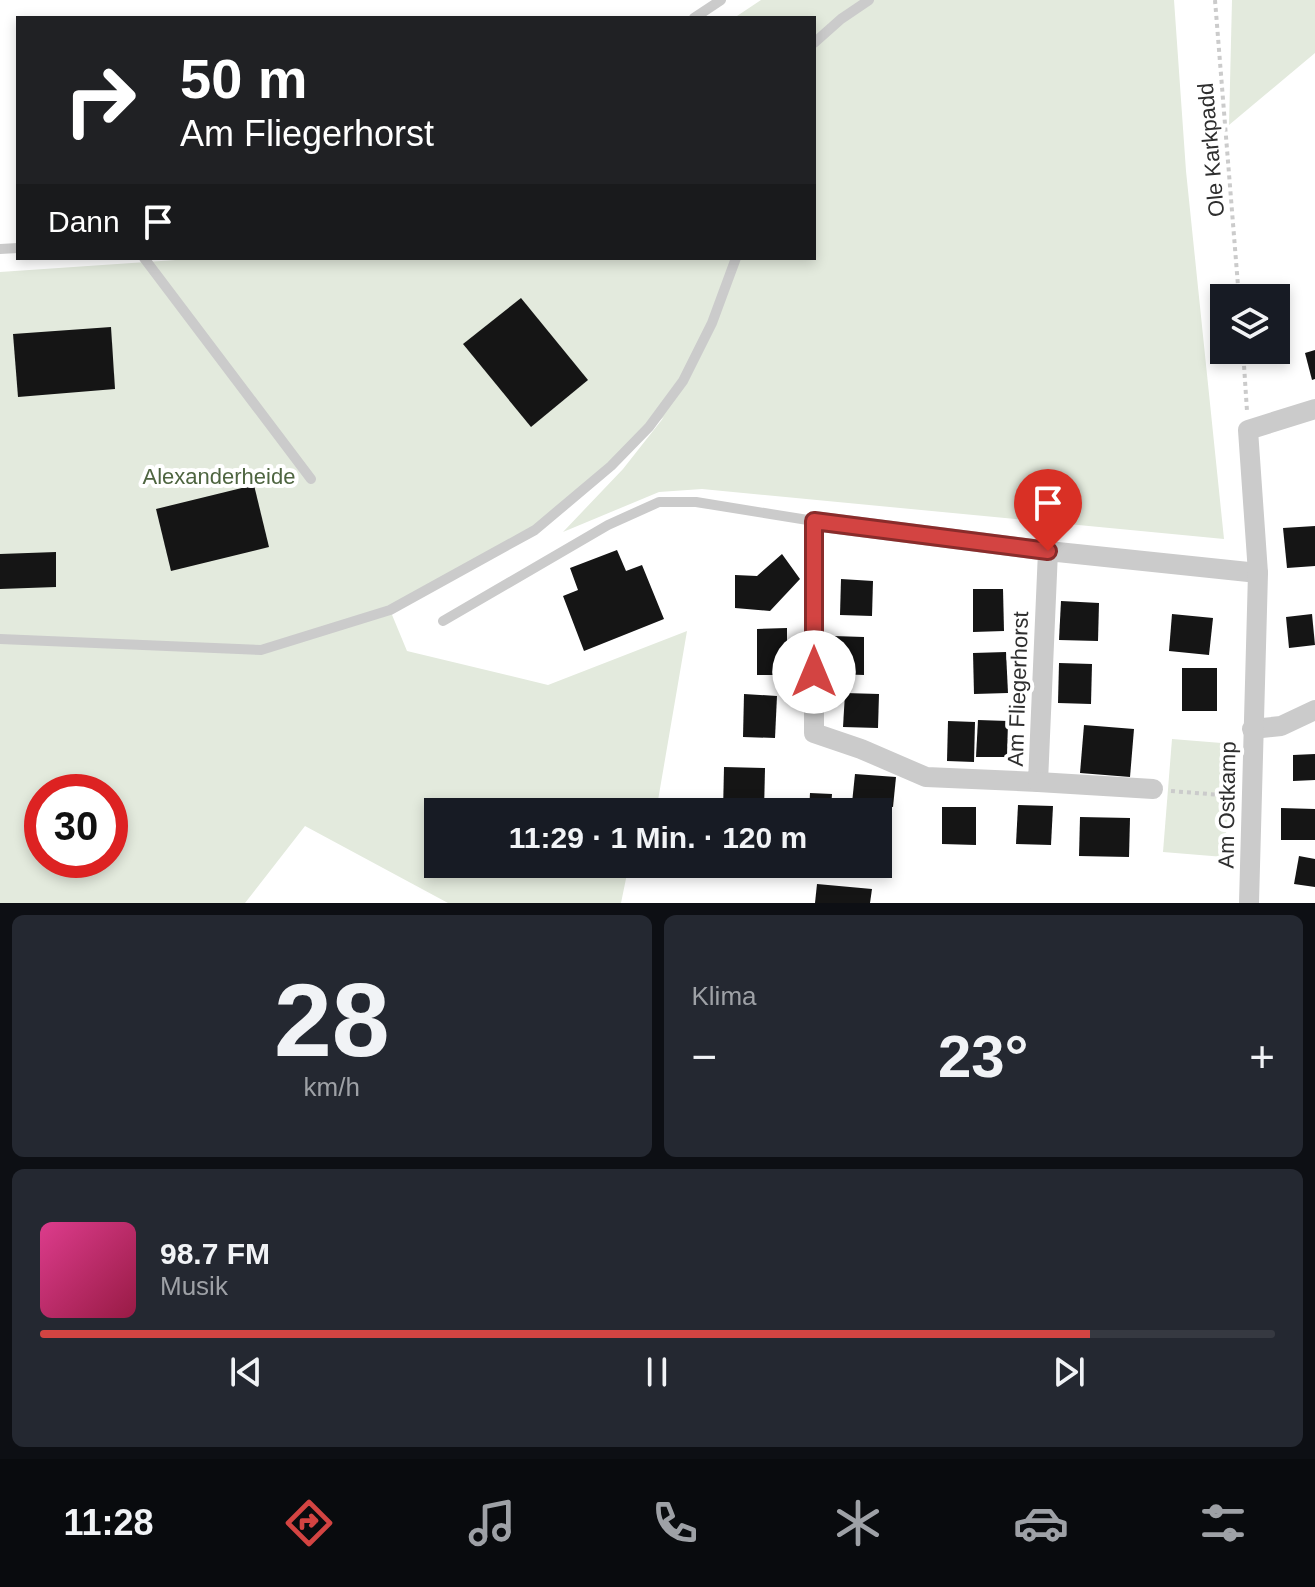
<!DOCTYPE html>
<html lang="de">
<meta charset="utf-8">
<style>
:root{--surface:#171b24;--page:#242831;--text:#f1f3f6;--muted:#9ea1a6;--line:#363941;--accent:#d34442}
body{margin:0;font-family:Helvetica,sans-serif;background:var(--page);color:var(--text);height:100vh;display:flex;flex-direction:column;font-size:30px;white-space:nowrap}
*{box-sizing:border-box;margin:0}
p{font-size:26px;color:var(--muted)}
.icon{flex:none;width:44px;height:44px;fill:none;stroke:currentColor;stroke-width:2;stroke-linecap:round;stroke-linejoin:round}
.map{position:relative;height:903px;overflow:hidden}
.side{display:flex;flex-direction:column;gap:12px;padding:12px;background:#0d0f14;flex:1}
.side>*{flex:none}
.banner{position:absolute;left:16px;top:16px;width:800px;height:244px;border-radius:0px;box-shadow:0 4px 12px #0003;background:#202124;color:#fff;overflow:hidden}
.fabs{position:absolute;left:1210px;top:284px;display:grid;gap:16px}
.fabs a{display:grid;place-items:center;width:80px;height:80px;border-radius:0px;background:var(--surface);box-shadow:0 4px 12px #0003;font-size:40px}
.speed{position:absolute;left:24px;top:774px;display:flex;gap:16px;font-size:40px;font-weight:700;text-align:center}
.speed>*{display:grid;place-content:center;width:104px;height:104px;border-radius:50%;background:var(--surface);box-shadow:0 4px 12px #0003;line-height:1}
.speed .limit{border:12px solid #d22;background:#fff;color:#111}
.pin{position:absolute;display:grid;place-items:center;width:68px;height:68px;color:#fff;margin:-82px -34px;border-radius:50% 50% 50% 0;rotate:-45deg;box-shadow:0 0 8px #0007}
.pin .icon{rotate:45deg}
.me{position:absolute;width:88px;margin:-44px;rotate:0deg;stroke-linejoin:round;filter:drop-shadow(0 0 6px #0008)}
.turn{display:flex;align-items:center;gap:28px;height:168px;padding:0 32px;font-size:36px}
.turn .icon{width:104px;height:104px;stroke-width:2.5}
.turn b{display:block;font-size:56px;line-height:68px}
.then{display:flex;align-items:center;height:76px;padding:0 32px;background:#0003;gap:16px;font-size:30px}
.big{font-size:60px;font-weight:700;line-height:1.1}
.side .widget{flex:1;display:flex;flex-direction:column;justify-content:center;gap:12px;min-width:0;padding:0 28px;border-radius:12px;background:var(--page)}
.side .dial{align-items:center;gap:0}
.dial b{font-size:104px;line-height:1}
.song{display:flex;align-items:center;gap:24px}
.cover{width:96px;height:96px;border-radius:12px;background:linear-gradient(135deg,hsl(330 70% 55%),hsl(340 70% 35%))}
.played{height:8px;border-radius:4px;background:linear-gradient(90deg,var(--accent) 85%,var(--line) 85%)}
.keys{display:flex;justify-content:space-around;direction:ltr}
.heat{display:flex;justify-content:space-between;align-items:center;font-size:44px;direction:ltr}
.side .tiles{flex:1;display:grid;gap:12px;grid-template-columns:1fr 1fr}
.widget:last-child{grid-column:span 2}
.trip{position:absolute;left:424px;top:798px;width:468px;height:80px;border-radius:0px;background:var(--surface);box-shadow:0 4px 12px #0003;font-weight:700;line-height:80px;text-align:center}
.tabs{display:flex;height:128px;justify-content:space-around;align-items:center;background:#090b0e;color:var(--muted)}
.tabs .icon{width:56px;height:56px}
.tabs .selected{color:var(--accent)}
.tabs b{font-size:36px;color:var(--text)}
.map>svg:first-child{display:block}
.green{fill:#e3eadd;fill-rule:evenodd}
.building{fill:#151515}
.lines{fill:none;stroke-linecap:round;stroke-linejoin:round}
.path{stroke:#cbcbcb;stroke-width:4;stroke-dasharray:4 4;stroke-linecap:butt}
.service{stroke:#cbcbcb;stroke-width:10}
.minor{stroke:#cbcbcb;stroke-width:20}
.route-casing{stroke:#892c2b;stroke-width:20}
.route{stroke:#d34442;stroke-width:14}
.labels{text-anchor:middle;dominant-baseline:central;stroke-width:8;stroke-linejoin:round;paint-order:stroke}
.street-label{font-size:22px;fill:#2e2e2e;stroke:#fff}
.park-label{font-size:22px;fill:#4e6540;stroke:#fff}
</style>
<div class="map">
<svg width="1315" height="903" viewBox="0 0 1315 903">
<rect width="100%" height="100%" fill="#fff"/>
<!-- green -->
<g class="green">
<path d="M761,0H1174L1186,171L1224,539L702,489L659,492L563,532L623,469L664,417L535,530L390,610L407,651L548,685L687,631L656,812H438V864H629L621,903H448L305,826L245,903H0V272L205,258H814V18H734ZM42,792H110V860H42Z"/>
<polygon points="1232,0 1315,0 1315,53 1229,125"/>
<polygon points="1172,739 1234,744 1224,857 1163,852"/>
</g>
<!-- building -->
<g class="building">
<polygon points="521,298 588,380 531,427 463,344"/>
<polygon points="111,327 115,389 18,397 13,334"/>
<polygon points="1315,350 1315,379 1312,380 1305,353"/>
<polygon points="254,485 269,547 171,571 156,509"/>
<polygon points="1315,526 1315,566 1287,568 1283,528"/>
<polygon points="617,550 626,571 642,565 664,619 584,651 563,596 578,590 570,568"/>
<polygon points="56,552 56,587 0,589 0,554"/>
<polygon points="782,554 800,579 770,611 735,608 735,575 757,576"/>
<polygon points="841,579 873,581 872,616 840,615"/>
<polygon points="973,589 1003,589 1004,631 973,632"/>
<polygon points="1061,601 1099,603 1098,641 1059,640"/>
<polygon points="1172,614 1213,618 1209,655 1169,651"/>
<polygon points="1312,614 1315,645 1289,648 1286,617"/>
<polygon points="787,628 787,675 757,675 757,629"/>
<polygon points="833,636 864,637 864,675 832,674"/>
<polygon points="1006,652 1008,693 974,694 973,653"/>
<polygon points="1059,663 1092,664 1091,704 1058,703"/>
<rect x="1182" y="668" width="35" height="43"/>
<polygon points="845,693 879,694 878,728 843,727"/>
<polygon points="744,694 777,696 775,738 743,737"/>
<polygon points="978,720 1008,721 1007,757 976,757"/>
<polygon points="948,721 975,722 974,762 947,761"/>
<polygon points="1084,725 1134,729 1130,777 1080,773"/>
<polygon points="1315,754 1315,780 1293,781 1293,755"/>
<polygon points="724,767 765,768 764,812 723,812"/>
<polygon points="855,774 896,777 893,807 852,803"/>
<polygon points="810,793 832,794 831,812 809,812"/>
<polygon points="783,800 807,801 806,812 782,812"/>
<polygon points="1018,805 1053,806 1051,845 1016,844"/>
<polygon points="942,807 976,807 976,845 942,844"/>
<polygon points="1281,808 1315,809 1315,840 1281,840"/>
<polygon points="878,812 892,813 892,843 878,843"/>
<polygon points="1080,817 1130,818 1129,857 1079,856"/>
<polygon points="1299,856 1315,859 1315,887 1294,884"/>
<polygon points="817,884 872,889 870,903 815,903"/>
</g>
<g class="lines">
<!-- path -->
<g class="path">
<polyline points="1215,0 1239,298"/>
<polyline points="1243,350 1247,411"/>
<polyline points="1171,791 1234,796"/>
</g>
<!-- service -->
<g class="service">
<polyline points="694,18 721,0"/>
<polyline points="814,43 841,19 869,0"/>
<polyline points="0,249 18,248"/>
<polyline points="144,258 311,479"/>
<polyline points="443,621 608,525 659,502 696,502 814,521"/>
<polyline points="0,639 261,650 390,610 535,530 611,466 649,427 683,381 712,323 736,258"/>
</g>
<!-- minor -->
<g class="minor">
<polyline points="1048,551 1038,782 926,777 861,749 814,733 814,521 1048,551 1258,573"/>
<polyline points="1252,729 1281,726 1315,710"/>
<polyline points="1038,782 1153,789"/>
<polyline points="1249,903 1258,573 1248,430 1315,409"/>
</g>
</g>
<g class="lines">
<defs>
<polyline id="route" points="814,672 814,521 1048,551"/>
</defs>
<!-- route casing -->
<use href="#route" class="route-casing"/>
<!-- route -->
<use href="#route" class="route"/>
</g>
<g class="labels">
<!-- street labels -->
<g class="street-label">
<text transform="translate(1211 150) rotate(-95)">Ole Karkpadd</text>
<text transform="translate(1018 689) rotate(-88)">Am Fliegerhorst</text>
<text transform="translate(1227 805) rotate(-89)">Am Ostkamp</text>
</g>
<!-- park labels -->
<g class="park-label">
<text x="219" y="476">Alexanderheide</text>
</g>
</g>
</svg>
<div class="fabs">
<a><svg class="icon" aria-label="layers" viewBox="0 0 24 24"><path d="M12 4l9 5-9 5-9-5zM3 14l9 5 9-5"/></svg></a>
</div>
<div class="speed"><div class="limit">30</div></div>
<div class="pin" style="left:1048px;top:551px;background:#d93025"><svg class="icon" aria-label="arrive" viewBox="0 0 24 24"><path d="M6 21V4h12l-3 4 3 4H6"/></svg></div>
<svg class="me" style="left:814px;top:672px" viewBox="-20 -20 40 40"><circle r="19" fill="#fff"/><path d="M0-13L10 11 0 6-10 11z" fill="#d34442"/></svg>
<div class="trip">11:29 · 1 Min. · 120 m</div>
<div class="banner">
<div class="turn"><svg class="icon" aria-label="right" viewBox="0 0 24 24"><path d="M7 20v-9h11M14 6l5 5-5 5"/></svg><div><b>50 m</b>Am Fliegerhorst</div></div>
<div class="then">Dann<svg class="icon" aria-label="arrive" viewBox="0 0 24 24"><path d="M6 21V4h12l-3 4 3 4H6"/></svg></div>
</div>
</div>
<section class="side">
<div class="tiles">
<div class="widget dial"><b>28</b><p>km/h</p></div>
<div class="widget"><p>Klima</p>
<div class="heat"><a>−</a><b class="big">23°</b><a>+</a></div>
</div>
<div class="widget">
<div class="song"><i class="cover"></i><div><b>98.7 FM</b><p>Musik</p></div></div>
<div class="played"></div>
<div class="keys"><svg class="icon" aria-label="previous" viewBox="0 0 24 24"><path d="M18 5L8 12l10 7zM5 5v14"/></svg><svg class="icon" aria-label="pause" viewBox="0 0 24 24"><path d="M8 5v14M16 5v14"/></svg><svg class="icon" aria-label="next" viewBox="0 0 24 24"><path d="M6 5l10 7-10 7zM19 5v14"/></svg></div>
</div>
</div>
</section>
<nav class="tabs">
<b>11:28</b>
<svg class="icon selected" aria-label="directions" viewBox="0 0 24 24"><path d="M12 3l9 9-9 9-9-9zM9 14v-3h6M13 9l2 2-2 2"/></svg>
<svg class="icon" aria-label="music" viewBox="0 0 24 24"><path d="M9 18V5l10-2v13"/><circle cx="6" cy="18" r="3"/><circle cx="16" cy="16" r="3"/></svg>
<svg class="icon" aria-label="phone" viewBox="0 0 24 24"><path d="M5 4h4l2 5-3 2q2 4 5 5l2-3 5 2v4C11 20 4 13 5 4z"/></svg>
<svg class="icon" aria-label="climate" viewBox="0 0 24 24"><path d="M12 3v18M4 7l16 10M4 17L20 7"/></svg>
<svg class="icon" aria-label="car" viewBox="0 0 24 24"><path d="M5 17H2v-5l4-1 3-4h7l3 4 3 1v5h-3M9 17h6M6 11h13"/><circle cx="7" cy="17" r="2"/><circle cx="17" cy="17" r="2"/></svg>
<svg class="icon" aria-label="filters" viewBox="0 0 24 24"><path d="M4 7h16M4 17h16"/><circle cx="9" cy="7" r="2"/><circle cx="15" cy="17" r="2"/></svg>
</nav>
